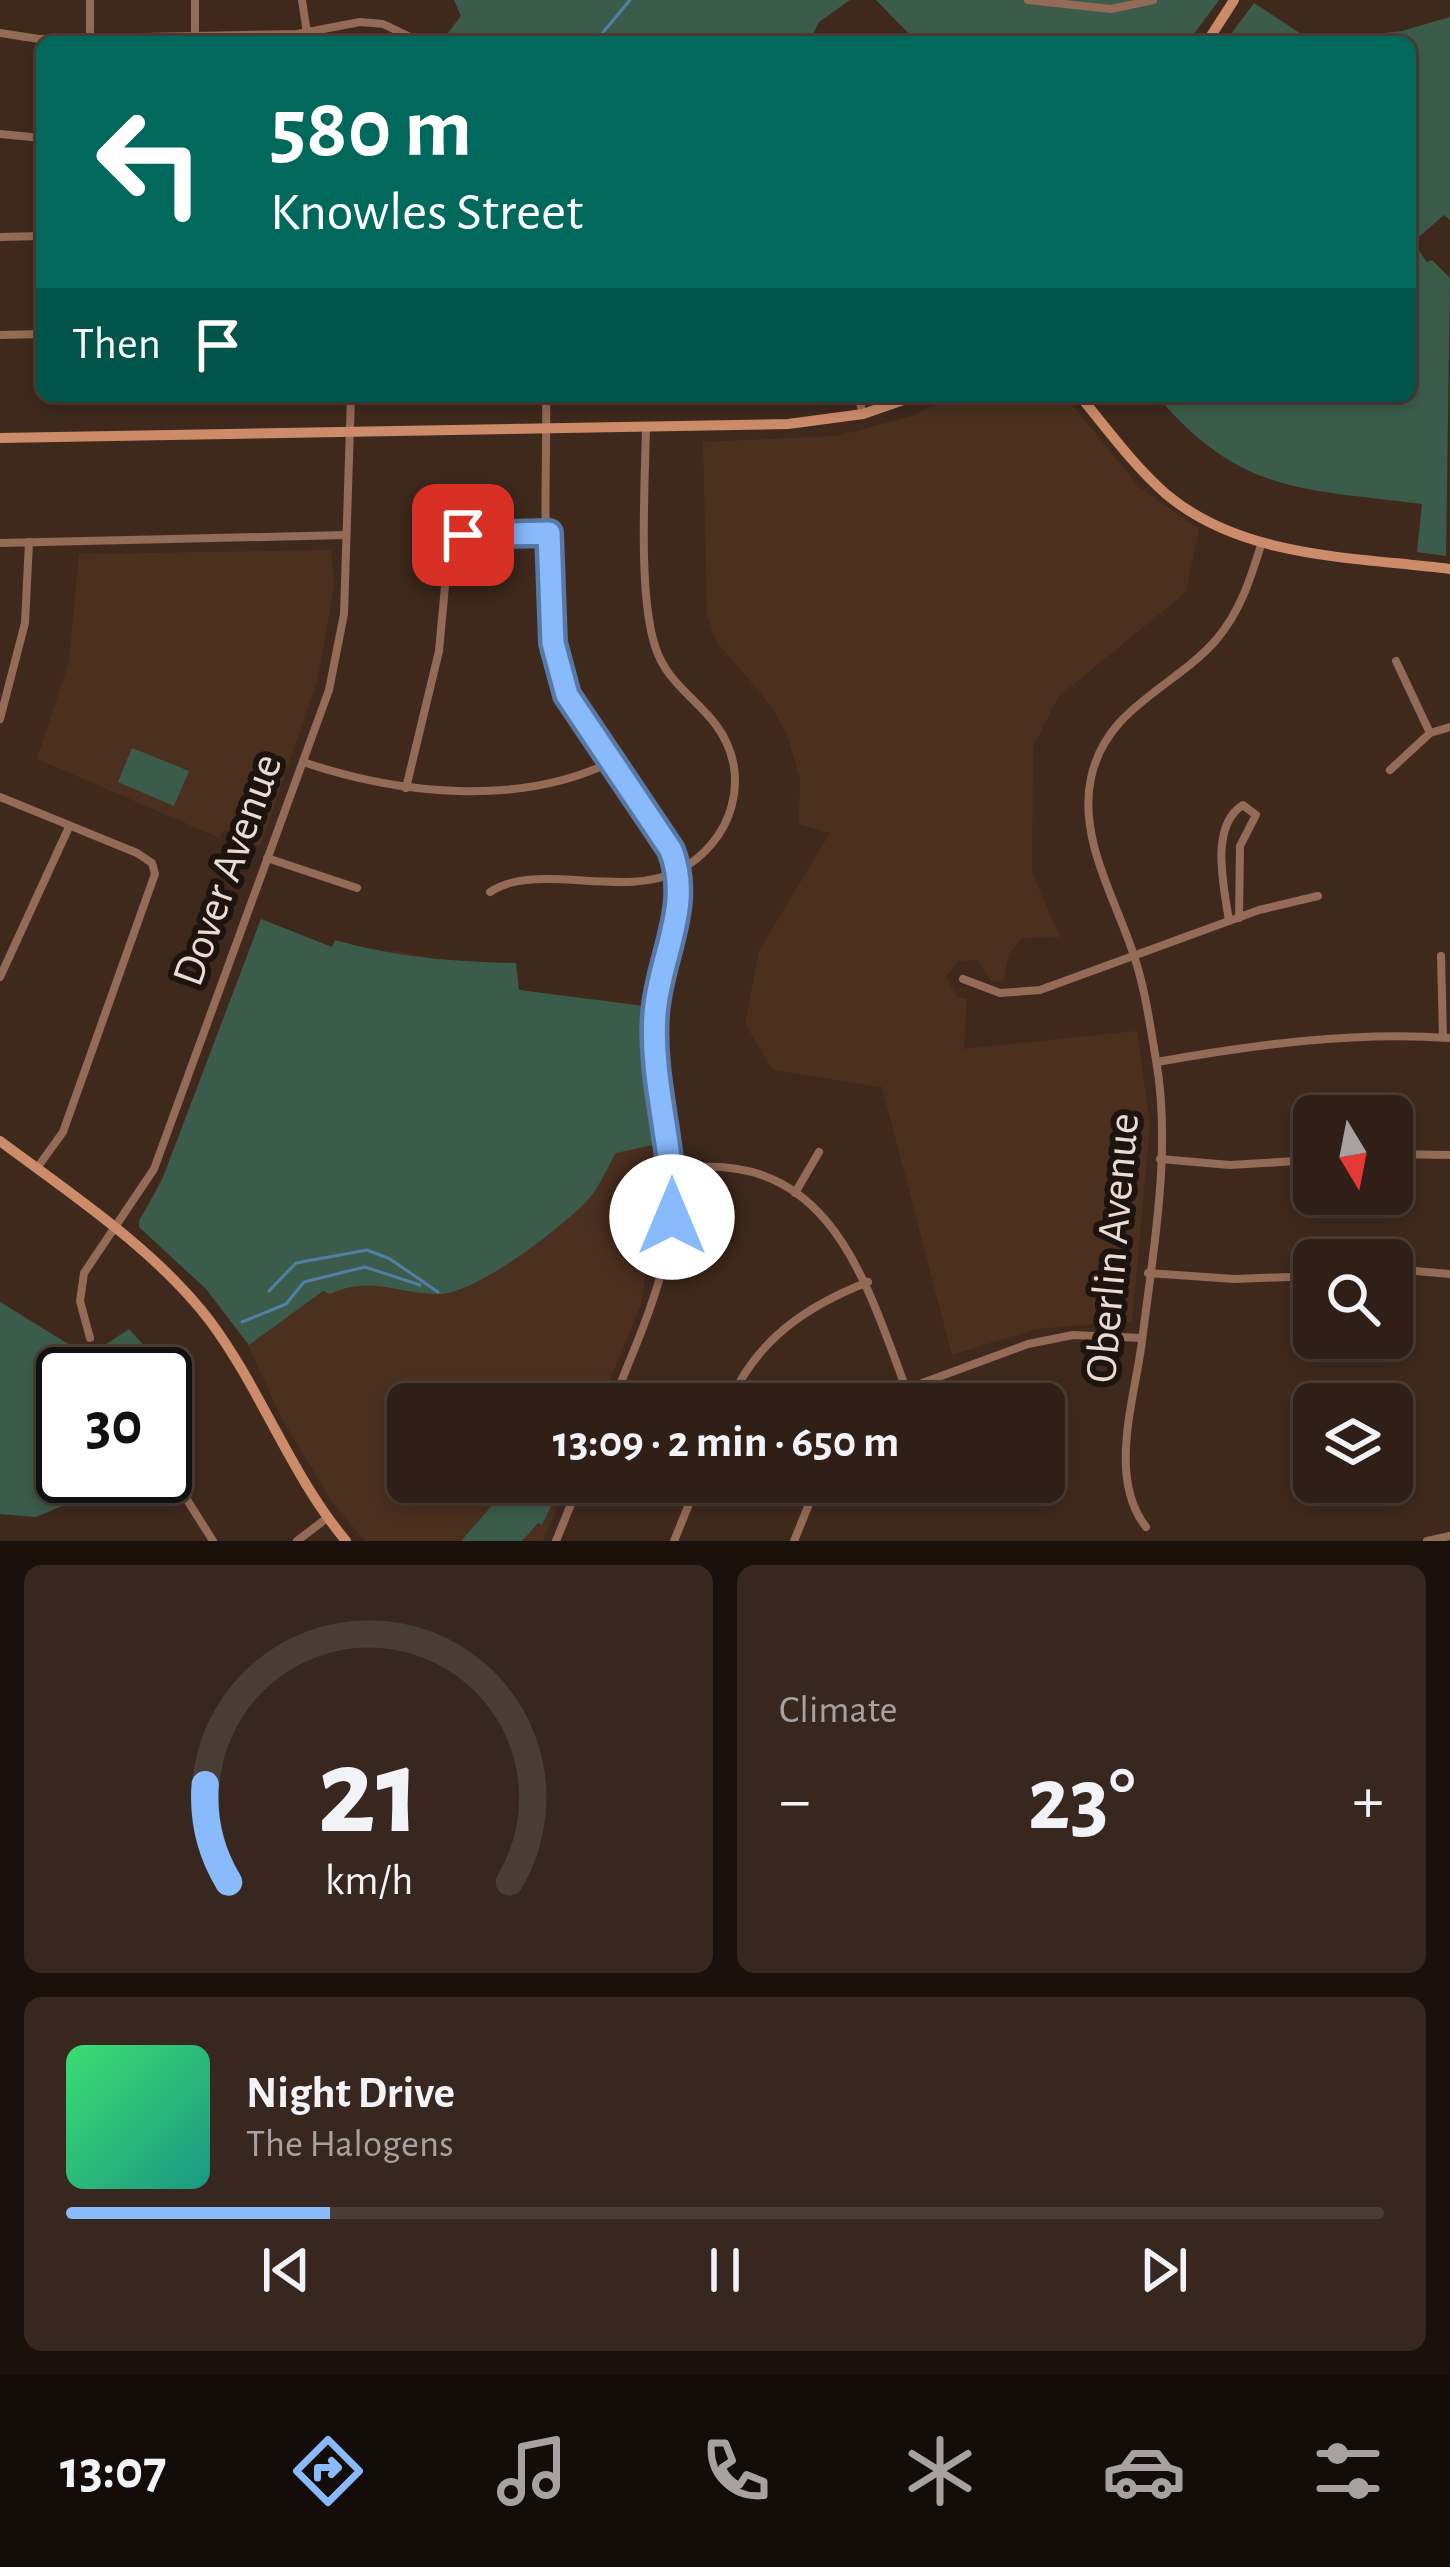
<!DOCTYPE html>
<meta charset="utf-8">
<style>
:root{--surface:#2f1f16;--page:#37271f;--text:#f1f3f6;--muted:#a7a2a1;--line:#4a3d35;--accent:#89bafc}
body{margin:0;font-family:"Alegreya Sans",sans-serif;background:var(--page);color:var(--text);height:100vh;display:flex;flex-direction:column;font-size:45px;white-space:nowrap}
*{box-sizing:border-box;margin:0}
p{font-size:39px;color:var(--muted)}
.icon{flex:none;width:66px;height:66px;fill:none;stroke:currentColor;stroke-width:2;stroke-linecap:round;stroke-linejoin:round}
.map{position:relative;height:1541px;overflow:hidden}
.sheet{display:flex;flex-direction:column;gap:24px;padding:24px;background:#1a110c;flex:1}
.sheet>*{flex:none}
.top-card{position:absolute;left:36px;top:36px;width:1380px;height:366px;border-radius:18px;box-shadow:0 6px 18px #0003,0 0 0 3px var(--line);background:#00695c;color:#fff;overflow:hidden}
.needle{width:78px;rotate:170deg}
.tools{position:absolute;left:1293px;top:1095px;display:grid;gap:24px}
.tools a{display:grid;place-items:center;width:120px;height:120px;border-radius:18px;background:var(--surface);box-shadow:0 6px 18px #0003,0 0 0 3px var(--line);font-size:60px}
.speed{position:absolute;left:36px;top:1347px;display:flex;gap:24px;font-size:60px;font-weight:700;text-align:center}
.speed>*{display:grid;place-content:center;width:156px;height:156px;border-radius:50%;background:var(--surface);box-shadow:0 6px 18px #0003,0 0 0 3px var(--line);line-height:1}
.speed .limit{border:6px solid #111;border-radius:18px;background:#fff;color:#111}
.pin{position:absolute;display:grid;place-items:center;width:102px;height:102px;color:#fff;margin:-51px;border-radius:24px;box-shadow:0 6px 18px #0006}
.me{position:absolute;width:132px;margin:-66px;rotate:0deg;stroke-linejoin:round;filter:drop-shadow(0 0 9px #0008)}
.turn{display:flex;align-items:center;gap:42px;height:252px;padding:0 36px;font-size:54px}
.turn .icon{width:156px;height:156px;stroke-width:2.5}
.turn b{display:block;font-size:84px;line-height:102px}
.then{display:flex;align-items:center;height:114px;padding:0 36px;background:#0003;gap:24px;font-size:45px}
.big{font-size:90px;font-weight:700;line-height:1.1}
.sheet .card{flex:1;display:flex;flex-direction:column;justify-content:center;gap:18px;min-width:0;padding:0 42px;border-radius:18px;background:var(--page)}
.sheet .dial{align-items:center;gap:0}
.dial svg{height:312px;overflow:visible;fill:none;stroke:var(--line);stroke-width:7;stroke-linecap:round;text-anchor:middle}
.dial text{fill:var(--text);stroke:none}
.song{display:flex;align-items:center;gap:36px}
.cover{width:144px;height:144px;border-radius:18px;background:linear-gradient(135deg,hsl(140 70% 55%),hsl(170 70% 35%))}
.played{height:12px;border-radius:6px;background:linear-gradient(90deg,var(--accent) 20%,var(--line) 20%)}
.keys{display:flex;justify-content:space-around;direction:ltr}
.heat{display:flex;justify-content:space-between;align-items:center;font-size:66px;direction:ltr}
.sheet .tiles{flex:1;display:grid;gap:24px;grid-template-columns:1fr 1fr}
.card:last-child{grid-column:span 2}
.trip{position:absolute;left:387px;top:1383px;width:678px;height:120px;border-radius:18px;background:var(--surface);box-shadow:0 6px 18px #0003,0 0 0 3px var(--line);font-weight:700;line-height:120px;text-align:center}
.tab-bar{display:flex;height:192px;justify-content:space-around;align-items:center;background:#130c09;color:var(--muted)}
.tab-bar .icon{width:84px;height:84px}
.tab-bar .active{color:var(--accent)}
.tab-bar b{font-size:54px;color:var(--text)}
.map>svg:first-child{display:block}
.built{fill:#4b3020}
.green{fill:#3c5c4b}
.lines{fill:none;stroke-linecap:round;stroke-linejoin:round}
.stream{stroke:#537fa4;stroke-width:3}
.street{stroke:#946b56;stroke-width:8}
.secondary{stroke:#cc8c6a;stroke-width:10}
.route-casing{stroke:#5979a4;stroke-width:30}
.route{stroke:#89bafc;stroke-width:21}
.labels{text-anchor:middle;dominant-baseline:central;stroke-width:12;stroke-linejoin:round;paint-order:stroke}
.street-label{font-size:45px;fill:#eadcd4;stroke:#1e140f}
</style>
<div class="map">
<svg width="1450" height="1541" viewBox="0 0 1450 1541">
<rect width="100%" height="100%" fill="#3f291d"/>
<!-- built -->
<g class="built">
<polygon points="953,396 1065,396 1139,487 1199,529 1186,592 1058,697 1033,747 1032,873 1060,937 1022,938 1009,954 1003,981 991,982 977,960 959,961 946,977 957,997 967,999 964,1049 1137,1031 1150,1125 1132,1321 1036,1329 952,1355 882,1087 773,1070 745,1024 759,951 830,833 799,824 800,778 787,735 772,707 716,641 707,616 703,442 837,436 912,416"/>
<polygon points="331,550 334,587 317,682 260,846 224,830 220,838 37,759 69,661 79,554"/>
<polygon points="261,919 332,947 335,940 380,953 397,951 451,962 516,963 519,990 644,1006 644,1077 660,1194 640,1307 600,1404 408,1404 408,1482 568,1482 543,1541 365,1541 332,1502 281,1417 248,1345 206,1289 139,1227 173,1152"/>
</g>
<!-- green -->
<g class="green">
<polygon points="454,0 850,0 819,22 809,42 441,42 461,16"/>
<polygon points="876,0 1219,0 1188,42 917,42"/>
<path d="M1254,3L1312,41L1402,31L1450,17V220L1444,215L1413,242L1427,262L1432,260L1450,278L1446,556L1417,552L1422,504C1302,488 1241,495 1157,396H1410V42H1225Z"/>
<polygon points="132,748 189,771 174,806 118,782"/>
<path d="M261,919L332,947L335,940C394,957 454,962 516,963L519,990L644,1006V1077L657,1144L616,1153C607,1168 599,1188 587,1201C562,1227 475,1295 438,1294C397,1294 371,1275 330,1294L323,1291L249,1345L206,1289L139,1227V1221L162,1180Z"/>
<polygon points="0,1302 88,1356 129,1329 185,1390 165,1408 165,1374 63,1374 63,1476 115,1476 110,1486 36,1517 0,1514"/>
<polygon points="494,1482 563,1482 542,1525 538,1523 522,1541 461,1541 504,1492"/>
</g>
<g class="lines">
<!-- stream -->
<g class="stream">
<polyline points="1074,35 1077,42"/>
<polyline points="595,42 630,0"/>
<polyline points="269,1291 296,1263 367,1250 390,1259 438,1292"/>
<polyline points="242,1322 286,1304 304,1282 365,1267 420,1285"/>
</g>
<!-- street -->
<g class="street">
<polyline points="90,0 90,38"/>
<polyline points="195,0 195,36"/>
<polyline points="302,0 307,33"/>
<polyline points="1028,0 1111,9 1153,0"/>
<polyline points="0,33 39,39 297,34 360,22 383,24 421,42"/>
<polyline points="0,134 42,138"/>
<polyline points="0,237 42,236"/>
<polyline points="0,335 42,334"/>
<path d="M546,396C548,479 536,625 568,698C593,753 637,801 671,851C693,906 660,956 655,1012C650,1065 668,1113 673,1166C680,1251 643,1327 612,1404"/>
<polyline points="858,396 863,414"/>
<polyline points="0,543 346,535"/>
<polyline points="1396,661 1430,733"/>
<polyline points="0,719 25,623 29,542"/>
<path d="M303,762C397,794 517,807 609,763"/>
<polyline points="1390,770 1430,733 1450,727"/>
<polyline points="406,788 439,651 449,543 463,535 549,533"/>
<polyline points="0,797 137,853 152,863 155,874 63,1132 37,1168"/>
<polyline points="267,858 357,888"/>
<path d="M490,892C535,861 624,899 678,871C732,843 754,776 716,725C695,697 666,682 655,646C638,593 645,485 646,427"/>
<path d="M1229,921C1224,887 1209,826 1243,805L1256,815L1240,846L1239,918"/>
<polyline points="1441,956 1443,1037"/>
<polyline points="0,977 69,827"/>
<polyline points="963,979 1000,993 1040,990 1259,910 1318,896"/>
<path d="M1157,1062C1252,1045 1353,1031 1450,1038"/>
<polyline points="1392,1154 1450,1155"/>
<polyline points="1160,1159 1230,1165 1314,1160"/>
<path d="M673,1170C825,1145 863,1272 905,1386"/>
<polyline points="795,1193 819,1152"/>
<polyline points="1392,1269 1450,1274"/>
<polyline points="1148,1273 1234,1279 1314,1276"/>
<polyline points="90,1338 80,1301 84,1273 154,1169 329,690 344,614 351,396"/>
<path d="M729,1404C755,1341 806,1306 868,1282"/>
<polyline points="865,1404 1028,1344 1073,1335 1142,1338"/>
<polyline points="179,1487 213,1541"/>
<path d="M1146,1527C1107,1477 1135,1398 1142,1341C1153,1251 1172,1150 1156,1060C1150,1025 1145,987 1133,953C1115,898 1078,838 1091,778C1106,707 1173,689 1216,640C1241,611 1251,577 1262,542"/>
<polyline points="297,1541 327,1518"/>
<polyline points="556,1541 580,1482"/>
<polyline points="674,1541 698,1482"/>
<polyline points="794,1541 818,1482"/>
<polyline points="1427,1541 1450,1536"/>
</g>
<!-- secondary -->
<g class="secondary">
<polyline points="1207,42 1234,0"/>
<path d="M1080,396C1107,429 1134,466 1166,494C1243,559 1356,557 1450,569"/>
<polyline points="0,438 788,424 863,414 915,396"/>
<path d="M0,1141C71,1194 156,1250 210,1321C262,1391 290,1474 346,1541"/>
</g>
</g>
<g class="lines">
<defs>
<path id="route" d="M463,535L549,533L553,643L567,695L671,850C693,907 659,957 655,1014C650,1082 675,1148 672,1217"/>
</defs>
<!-- route casing -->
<use href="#route" class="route-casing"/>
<!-- route -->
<use href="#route" class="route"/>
</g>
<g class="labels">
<!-- street labels -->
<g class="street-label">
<text transform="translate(228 870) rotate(-70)">Dover Avenue</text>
<text transform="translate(1113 1248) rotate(-85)">Oberlin Avenue</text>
</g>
</g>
</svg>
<div class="tools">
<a><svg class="needle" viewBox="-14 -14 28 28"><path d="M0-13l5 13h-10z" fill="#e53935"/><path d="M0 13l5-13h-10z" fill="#a7a2a1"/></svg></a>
<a><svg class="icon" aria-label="search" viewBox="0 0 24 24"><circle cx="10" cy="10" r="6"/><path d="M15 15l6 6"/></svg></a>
<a><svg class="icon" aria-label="layers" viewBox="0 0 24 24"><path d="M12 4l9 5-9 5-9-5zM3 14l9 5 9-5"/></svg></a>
</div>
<div class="speed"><div class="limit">30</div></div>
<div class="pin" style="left:463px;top:535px;background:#d93025"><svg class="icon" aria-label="arrive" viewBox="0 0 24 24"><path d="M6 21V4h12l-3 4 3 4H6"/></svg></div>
<svg class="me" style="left:672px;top:1217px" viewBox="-20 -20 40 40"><circle r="19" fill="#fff"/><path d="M0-13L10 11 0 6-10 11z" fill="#89bafc"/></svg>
<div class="trip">13:09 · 2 min · 650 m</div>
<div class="top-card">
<div class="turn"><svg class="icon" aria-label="left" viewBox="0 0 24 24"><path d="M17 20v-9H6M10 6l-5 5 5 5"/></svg><div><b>580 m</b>Knowles Street</div></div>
<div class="then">Then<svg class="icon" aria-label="arrive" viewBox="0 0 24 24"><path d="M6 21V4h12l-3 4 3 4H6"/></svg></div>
</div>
</div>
<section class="sheet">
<div class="tiles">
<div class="card dial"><svg viewBox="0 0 100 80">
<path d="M14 69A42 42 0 1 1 86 69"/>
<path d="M14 69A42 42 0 0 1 8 44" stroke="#89bafc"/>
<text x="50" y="56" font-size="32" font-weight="700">21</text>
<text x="50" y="72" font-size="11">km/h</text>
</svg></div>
<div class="card"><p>Climate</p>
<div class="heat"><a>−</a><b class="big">23°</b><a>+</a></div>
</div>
<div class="card">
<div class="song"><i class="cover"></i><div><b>Night Drive</b><p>The Halogens</p></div></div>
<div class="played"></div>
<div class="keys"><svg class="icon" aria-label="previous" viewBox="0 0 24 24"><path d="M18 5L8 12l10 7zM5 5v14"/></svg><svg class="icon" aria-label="pause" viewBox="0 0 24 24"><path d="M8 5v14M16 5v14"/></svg><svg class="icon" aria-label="next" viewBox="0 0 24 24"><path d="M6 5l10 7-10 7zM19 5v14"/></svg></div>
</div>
</div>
</section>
<nav class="tab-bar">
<b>13:07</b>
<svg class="icon active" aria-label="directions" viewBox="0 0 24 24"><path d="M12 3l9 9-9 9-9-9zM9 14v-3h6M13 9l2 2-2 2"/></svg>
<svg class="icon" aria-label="music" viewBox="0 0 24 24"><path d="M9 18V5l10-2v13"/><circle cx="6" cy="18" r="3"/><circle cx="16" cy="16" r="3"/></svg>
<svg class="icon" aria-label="phone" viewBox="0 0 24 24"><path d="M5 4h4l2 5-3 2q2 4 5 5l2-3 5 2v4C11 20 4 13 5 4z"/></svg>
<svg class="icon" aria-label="climate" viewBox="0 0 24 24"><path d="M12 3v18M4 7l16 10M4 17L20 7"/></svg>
<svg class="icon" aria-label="car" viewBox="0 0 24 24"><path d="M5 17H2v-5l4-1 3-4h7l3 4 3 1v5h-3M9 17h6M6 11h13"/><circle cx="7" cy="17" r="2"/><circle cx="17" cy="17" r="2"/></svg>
<svg class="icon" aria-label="filters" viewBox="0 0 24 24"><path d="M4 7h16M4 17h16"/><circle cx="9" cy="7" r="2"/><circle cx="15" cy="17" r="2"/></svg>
</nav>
